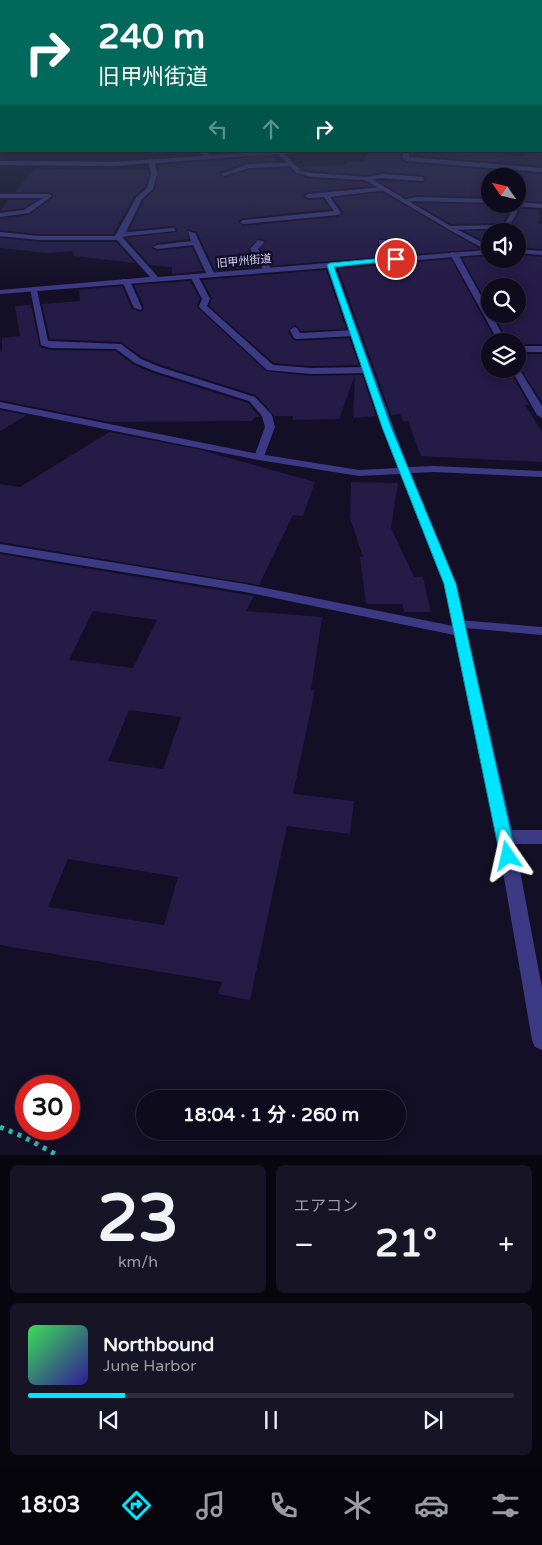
<!DOCTYPE html>
<html lang="ja">
<meta charset="utf-8">
<style>
:root{--surface:#0e0b1c;--page:#171425;--text:#f1f3f6;--muted:#9b9ba3;--line:#2e2b3b;--accent:#00e5ff}
body{margin:0;font-family:"Varela Round","Noto Sans JP",sans-serif;background:var(--page);color:var(--text);height:100vh;display:flex;flex-direction:column;font-size:19px;white-space:nowrap}
*{box-sizing:border-box;margin:0}
p{font-size:16px;color:var(--muted)}
.icon{flex:none;width:28px;height:28px;fill:none;stroke:currentColor;stroke-width:2;stroke-linecap:round;stroke-linejoin:round}
.map{position:relative;height:1155px;overflow:hidden}
.drawer{display:flex;flex-direction:column;gap:10px;padding:10px;background:#08060f;flex:1}
.drawer>*{flex:none}
.hud{position:absolute;left:0px;top:0px;width:542px;height:152px;box-shadow:0 2px 12px #0003,0 0 0 1px var(--line);background:#00695c;color:#fff;overflow:hidden}
.needle{width:32px;rotate:304deg}
.fabs{position:absolute;left:481px;top:168px;display:grid;gap:10px}
.fabs a{display:grid;place-items:center;width:45px;height:45px;border-radius:50%;background:var(--surface);box-shadow:0 2px 12px #0003,0 0 0 1px var(--line);font-size:25px}
.speed{position:absolute;left:15px;top:1075px;display:flex;gap:10px;font-size:25px;font-weight:700;text-align:center}
.speed>*{display:grid;place-content:center;width:65px;height:65px;border-radius:50%;background:var(--surface);box-shadow:0 2px 12px #0003,0 0 0 1px var(--line);line-height:1}
.speed .limit{border:8px solid #d22;background:#fff;color:#111}
.pin{position:absolute;display:grid;place-items:center;width:42px;height:42px;color:#fff;margin:-21px;border:2px solid #fff;border-radius:50%;box-shadow:0 1px 5px #0007}
.me{position:absolute;width:55px;margin:-28px;rotate:349deg;stroke-linejoin:round;filter:drop-shadow(0 0 4px #0008)}
.turn{display:flex;align-items:center;gap:18px;height:105px;padding:0 15px;font-size:22px}
.turn .icon{width:65px;height:65px;stroke-width:2.5}
.turn b{display:block;font-size:35px;line-height:42px}
.lanes{display:flex;align-items:center;height:48px;padding:0 15px;background:#0003;justify-content:center;gap:25px;direction:ltr}
.lanes .off{opacity:.35}
.big{font-size:38px;font-weight:700;line-height:1.1}
.drawer .tile{flex:1;display:flex;flex-direction:column;justify-content:center;gap:8px;min-width:0;padding:0 18px;border-radius:8px;background:var(--page)}
.drawer .dial{align-items:center;gap:0}
.dial b{font-size:65px;line-height:1}
.song{display:flex;align-items:center;gap:15px}
.cover{width:60px;height:60px;border-radius:8px;background:linear-gradient(135deg,hsl(130 70% 55%),hsl(250 70% 35%))}
.played{height:5px;border-radius:2px;background:linear-gradient(90deg,var(--accent) 20%,var(--line) 20%)}
.keys{display:flex;justify-content:space-around;direction:ltr}
.heat{display:flex;justify-content:space-between;align-items:center;font-size:28px;direction:ltr}
.drawer .tiles{flex:1;display:grid;gap:10px;grid-template-columns:1fr 1fr}
.tile:last-child{grid-column:span 2}
.trip{position:absolute;left:136px;top:1090px;width:270px;height:50px;border-radius:25px;background:var(--surface);box-shadow:0 2px 12px #0003,0 0 0 1px var(--line);font-weight:700;line-height:50px;text-align:center}
.tabs{display:flex;height:80px;justify-content:space-around;align-items:center;background:#06040b;color:var(--muted)}
.tabs .icon{width:35px;height:35px}
.tabs .selected{color:var(--accent)}
.tabs b{font-size:22px;color:var(--text)}
.map>svg:first-child{display:block}
.building{fill:#241b47;fill-rule:evenodd}
.lines{fill:none;stroke-linecap:round;stroke-linejoin:round}
.path{stroke:#2fb8b0;stroke-width:5;stroke-dasharray:4 5.5;stroke-linecap:butt}
.lane{fill:#3d3a85;fill-rule:evenodd}
.street{fill:#3d3a85;fill-rule:evenodd}
.route{fill:#00e5ff;stroke:#0095a6}
.labels{text-anchor:middle;dominant-baseline:central;stroke-width:5;stroke-linejoin:round;paint-order:stroke}
.far-street-label{font-size:11px;fill:#d9d4ff;stroke:#130f26}
</style>
<div class="map">
<svg width="542" height="1155" viewBox="0 0 542 1155">
<rect width="100%" height="100%" fill="#130f26"/>
<!-- building -->
<g class="building">
<polygon points="369,151 401,153 401,159 406,163 542,174 542,202 518,200 518,176 490,176 490,197 415,195 406,198 378,181 422,183 426,181 426,177 422,175 383,172 368,175 312,171 300,167 345,165 349,161 362,162"/>
<polygon points="417,151 460,153 476,151 522,156 530,151 540,151 542,152 542,166 411,155 411,153 416,154"/>
<polygon points="272,156 277,161 247,162 220,172 219,174 225,178 249,170 289,168 297,175 312,179 364,182 372,186 308,192 303,195 304,198 308,200 323,199 331,209 243,218 238,221 242,226 338,217 343,212 333,198 382,192 480,249 400,255 386,239 379,238 378,245 387,256 271,266 260,249 267,241 259,238 248,249 259,267 215,270 197,232 187,229 189,239 157,243 151,248 157,251 192,247 203,271 172,274 172,267 150,265 126,238 176,232 177,229 173,226 129,230 144,200 155,189 158,170 161,170 158,165"/>
<polygon points="34,169 148,170 149,174 145,187 134,197 113,234 39,234 0,230 0,219 29,215 53,198 53,194 49,192 15,192"/>
<polygon points="9,200 37,200 23,208 0,211"/>
<polygon points="415,203 510,204 515,208 540,210 537,214 542,215 537,223 542,224 542,249 518,247 518,231 490,231 490,244 465,231 508,230 520,212 518,209 511,209 503,223 451,224"/>
<polygon points="0,238 39,242 116,242 135,263 74,256 73,251 48,253 0,248"/>
<polygon points="518,255 542,257 542,344 518,344 518,341 508,341 493,314 518,314 518,286 490,286 490,308 462,258 490,256 490,259 518,259"/>
<polygon points="451,259 496,341 490,341 490,369 509,369 529,405 525,405 542,431 542,462 421,456 408,421 403,421 400,414 391,415 338,269"/>
<polygon points="326,270 346,329 301,331 295,325 288,331 292,339 297,341 349,338 359,365 311,366 274,363 209,306 212,298 202,280"/>
<polygon points="190,281 200,299 197,305 199,309 266,371 311,376 355,375 339,419 293,420 293,416 274,416 256,395 161,365 142,357 121,342 50,339 42,304 80,301 79,290 122,286 132,309 142,312 144,307 134,285"/>
<polygon points="31,305 40,347 50,350 115,351 134,365 153,373 248,403 260,417 255,417 252,421 110,422 0,400 0,351 2,352 2,338 20,336 15,306"/>
<polygon points="518,354 542,354 542,402 518,365"/>
<polygon points="355,375 362,375 376,416 353,418"/>
<polygon points="0,410 27,415 0,431"/>
<polygon points="109,432 197,449 315,482 303,516 293,515 259,585 0,542 0,484 20,487"/>
<polygon points="351,482 398,483 391,528 414,577 423,577 431,612 404,612 402,604 366,604 360,557 363,557 350,518"/>
<path d="M0,554L254,596L246,611L322,617L311,690H315L293,794L354,801L350,834L287,826L250,1000L218,994L222,982L0,945ZM93,611L157,620L133,668L69,660ZM129,710L181,717L163,769L108,761ZM68,859L178,877L164,925L48,907Z"/>
</g>
<g class="lines">
<!-- path -->
<polyline class="path" points="0,1127 24,1137 57,1155"/>
<!-- lane -->
<g class="lane">
<rect x="541" y="146" width="1" height="4"/>
<polygon points="198,151 205,151 213,158 208,159"/>
<polygon points="291,163 293,166 249,168 224,176 221,174 248,164"/>
<polygon points="383,174 422,177 425,179 422,181 383,178 366,180 363,178"/>
<polygon points="384,187 387,189 386,190 330,197 341,213 338,215 243,224 240,222 243,220 334,211 324,197 308,198 305,196 308,194"/>
<polygon points="415,197 490,199 490,203 415,201 404,203 401,201"/>
<polygon points="518,202 542,204 542,208 515,206 512,204"/>
<polygon points="513,210 518,211 508,228 450,230 446,228 450,226 504,225"/>
<polygon points="173,228 175,229 175,231 119,237 115,235 119,233"/>
<polygon points="188,231 195,233 215,275 214,277 207,275 193,245 157,249 153,247 157,245 191,241"/>
<polygon points="258,240 265,242 258,249 272,270 271,272 265,272 250,249"/>
<polygon points="379,240 385,240 399,257 399,261 393,261 379,244"/>
<polygon points="451,252 458,254 506,341 498,341 450,254"/>
<polygon points="191,274 197,274 210,299 207,306 273,365 311,368 368,367 373,370 368,373 311,374 267,370 200,308 199,306 202,299 190,276"/>
<polygon points="123,279 130,281 142,308 141,310 134,308 122,281"/>
<polygon points="30,288 37,290 48,341 121,344 141,359 160,367 255,397 272,415 275,427 263,459 255,459 254,457 265,427 262,416 249,401 154,371 135,363 116,349 50,348 41,345"/>
<polygon points="294,327 297,328 300,333 354,330 358,333 354,336 297,339 294,338 290,330"/>
<polygon points="459,620 542,627 542,635 454,627 452,624"/>
</g>
<!-- street -->
<g class="street">
<path d="M274,151H306L284,154L301,171L312,173L368,177L452,227L490,246V254L335,267L408,467L434,466L542,471V477L434,472L411,473L456,584L512,830H542V844H515L542,988V1050L535,1047L532,1040L497,837L454,635L245,592L0,552V544L245,584L453,626L444,584L400,474L359,476L259,460L0,408V402L259,454L359,470L398,468L382,427L327,268L0,294V290L150,277L117,240H39L0,236V232L39,236H115L136,198L147,188L151,174L149,163L115,166L0,165V161L115,162ZM278,154L297,173L312,177L365,180L448,229L486,250L158,277L123,238L142,199L153,189L157,174L155,163Z"/>
<polygon points="403,151 409,151 409,157 542,168 542,172 406,161 403,159"/>
<polygon points="0,194 49,194 52,196 29,213 0,217 0,213 24,210 43,198 0,198"/>
<polygon points="518,249 542,251 542,255 518,253"/>
<rect x="518" y="346" width="24" height="6"/>
<polygon points="518,367 542,406 542,418 537,415 511,369 518,369"/>
</g>
</g>
<!-- sky -->
<linearGradient id="sky" x2="0" y2="1"><stop stop-color="#0a0815"/><stop offset="0.43" stop-color="#333752"/><stop offset="1" stop-color="#333752" stop-opacity="0"/></linearGradient>
<rect width="542" height="284" fill="url(#sky)"/>
<!-- route -->
<polygon class="route" points="396,257 400,259 399,260 334,267 391,427 456,584 516,856 513,860 508,862 503,860 500,856 444,584 382,427 327,265 330,263"/>
<g class="labels">
<!-- far-street labels -->
<g class="far-street-label">
<text transform="translate(244 261) rotate(-5)">旧甲州街道</text>
</g>
</g>
</svg>
<div class="fabs">
<a><svg class="needle" viewBox="-14 -14 28 28"><path d="M0-13l5 13h-10z" fill="#e53935"/><path d="M0 13l5-13h-10z" fill="#9b9ba3"/></svg></a>
<a><svg class="icon" aria-label="sound" viewBox="0 0 24 24"><path d="M4 9h4l5-4v14l-5-4H4zM17 9q2 3 0 6"/></svg></a>
<a><svg class="icon" aria-label="search" viewBox="0 0 24 24"><circle cx="10" cy="10" r="6"/><path d="M15 15l6 6"/></svg></a>
<a><svg class="icon" aria-label="layers" viewBox="0 0 24 24"><path d="M12 4l9 5-9 5-9-5zM3 14l9 5 9-5"/></svg></a>
</div>
<div class="speed"><div class="limit">30</div></div>
<div class="pin" style="left:396px;top:259px;background:#d93025"><svg class="icon" aria-label="arrive" viewBox="0 0 24 24"><path d="M6 21V4h12l-3 4 3 4H6"/></svg></div>
<svg class="me" style="left:508px;top:856px" viewBox="-20 -20 40 40"><path d="M0-17L14 15 0 8-14 15z" fill="#00e5ff" stroke="#fff" stroke-width="4"/></svg>
<div class="trip">18:04 · 1 分 · 260 m</div>
<div class="hud">
<div class="turn"><svg class="icon" aria-label="right" viewBox="0 0 24 24"><path d="M7 20v-9h11M14 6l5 5-5 5"/></svg><div><b>240 m</b>旧甲州街道</div></div>
<div class="lanes"><svg class="icon off" aria-label="left" viewBox="0 0 24 24"><path d="M17 20v-9H6M10 6l-5 5 5 5"/></svg><svg class="icon off" aria-label="ahead" viewBox="0 0 24 24"><path d="M12 20V5M6 11l6-6 6 6"/></svg><svg class="icon" aria-label="right" viewBox="0 0 24 24"><path d="M7 20v-9h11M14 6l5 5-5 5"/></svg></div>
</div>
</div>
<section class="drawer">
<div class="tiles">
<div class="tile dial"><b>23</b><p>km/h</p></div>
<div class="tile"><p>エアコン</p>
<div class="heat"><a>−</a><b class="big">21°</b><a>+</a></div>
</div>
<div class="tile">
<div class="song"><i class="cover"></i><div><b>Northbound</b><p>June Harbor</p></div></div>
<div class="played"></div>
<div class="keys"><svg class="icon" aria-label="previous" viewBox="0 0 24 24"><path d="M18 5L8 12l10 7zM5 5v14"/></svg><svg class="icon" aria-label="pause" viewBox="0 0 24 24"><path d="M8 5v14M16 5v14"/></svg><svg class="icon" aria-label="next" viewBox="0 0 24 24"><path d="M6 5l10 7-10 7zM19 5v14"/></svg></div>
</div>
</div>
</section>
<nav class="tabs">
<b>18:03</b>
<svg class="icon selected" aria-label="directions" viewBox="0 0 24 24"><path d="M12 3l9 9-9 9-9-9zM9 14v-3h6M13 9l2 2-2 2"/></svg>
<svg class="icon" aria-label="music" viewBox="0 0 24 24"><path d="M9 18V5l10-2v13"/><circle cx="6" cy="18" r="3"/><circle cx="16" cy="16" r="3"/></svg>
<svg class="icon" aria-label="phone" viewBox="0 0 24 24"><path d="M5 4h4l2 5-3 2q2 4 5 5l2-3 5 2v4C11 20 4 13 5 4z"/></svg>
<svg class="icon" aria-label="climate" viewBox="0 0 24 24"><path d="M12 3v18M4 7l16 10M4 17L20 7"/></svg>
<svg class="icon" aria-label="car" viewBox="0 0 24 24"><path d="M5 17H2v-5l4-1 3-4h7l3 4 3 1v5h-3M9 17h6M6 11h13"/><circle cx="7" cy="17" r="2"/><circle cx="17" cy="17" r="2"/></svg>
<svg class="icon" aria-label="filters" viewBox="0 0 24 24"><path d="M4 7h16M4 17h16"/><circle cx="9" cy="7" r="2"/><circle cx="15" cy="17" r="2"/></svg>
</nav>
